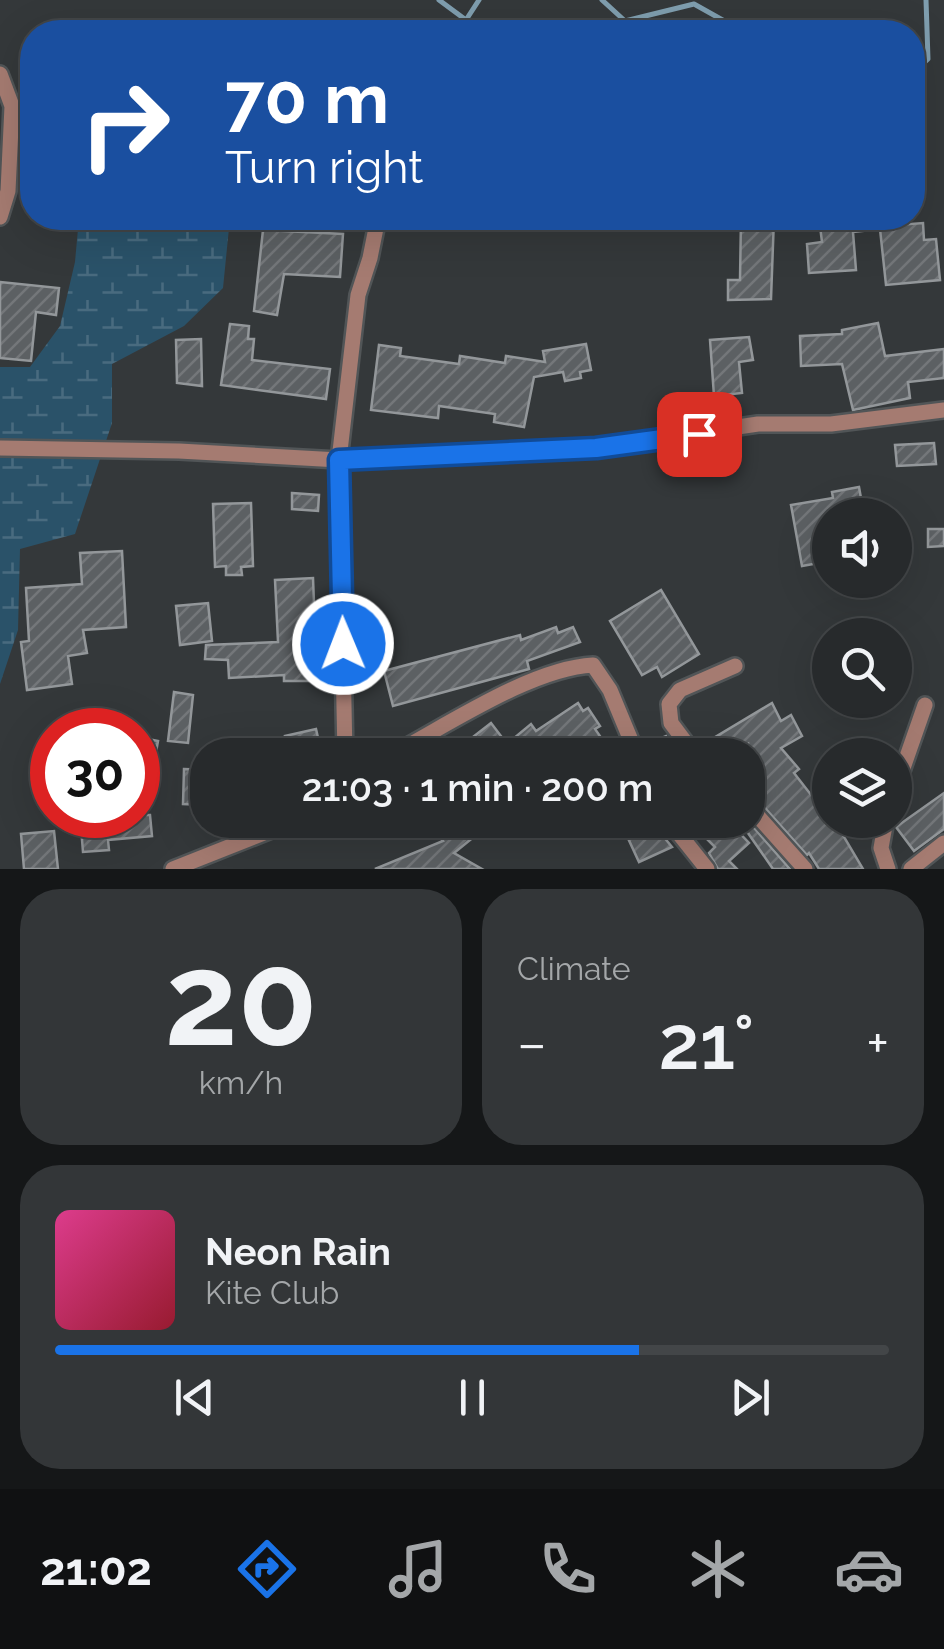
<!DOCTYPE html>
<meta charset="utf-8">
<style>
:root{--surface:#272a2c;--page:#333638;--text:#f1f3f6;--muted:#a4a7a9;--line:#434648;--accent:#1a73e8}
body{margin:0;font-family:Raleway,sans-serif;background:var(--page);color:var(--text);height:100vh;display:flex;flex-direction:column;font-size:38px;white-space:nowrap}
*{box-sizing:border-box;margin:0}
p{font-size:32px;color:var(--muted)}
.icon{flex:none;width:55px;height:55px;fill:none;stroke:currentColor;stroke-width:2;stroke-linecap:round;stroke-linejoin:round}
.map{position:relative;height:869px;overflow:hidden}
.sheet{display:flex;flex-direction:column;gap:20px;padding:20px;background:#151718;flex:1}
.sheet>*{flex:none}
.top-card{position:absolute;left:20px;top:20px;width:905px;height:210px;border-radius:40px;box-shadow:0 10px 40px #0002,0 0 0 2px var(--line);background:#1a4fa0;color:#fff;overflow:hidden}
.buttons{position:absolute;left:812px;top:498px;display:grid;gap:20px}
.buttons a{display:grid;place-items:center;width:100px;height:100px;border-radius:50%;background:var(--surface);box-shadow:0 10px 40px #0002,0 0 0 2px var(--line);font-size:50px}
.speed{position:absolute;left:30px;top:708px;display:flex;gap:20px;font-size:50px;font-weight:700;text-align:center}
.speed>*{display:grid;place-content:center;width:130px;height:130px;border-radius:50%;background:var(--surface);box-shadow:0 10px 40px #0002,0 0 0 2px var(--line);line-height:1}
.speed .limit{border:15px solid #d22;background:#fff;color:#111}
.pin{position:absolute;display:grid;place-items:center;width:85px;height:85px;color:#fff;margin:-42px;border-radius:20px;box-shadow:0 5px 15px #0006}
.me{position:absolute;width:110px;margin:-55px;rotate:359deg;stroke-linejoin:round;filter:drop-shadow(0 0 8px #0008)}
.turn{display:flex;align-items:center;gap:35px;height:210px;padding:0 40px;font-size:45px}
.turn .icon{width:130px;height:130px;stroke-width:2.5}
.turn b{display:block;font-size:70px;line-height:85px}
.big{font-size:75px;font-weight:600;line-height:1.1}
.sheet .tile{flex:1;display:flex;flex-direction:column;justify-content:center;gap:15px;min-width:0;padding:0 35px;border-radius:40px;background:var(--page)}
.sheet .dial{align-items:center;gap:0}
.dial b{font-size:130px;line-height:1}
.song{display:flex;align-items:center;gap:30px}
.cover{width:120px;height:120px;border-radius:15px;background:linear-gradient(135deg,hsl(330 70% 55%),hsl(350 70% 35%))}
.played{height:10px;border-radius:5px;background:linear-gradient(90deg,var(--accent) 70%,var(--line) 70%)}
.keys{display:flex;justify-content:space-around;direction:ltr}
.heat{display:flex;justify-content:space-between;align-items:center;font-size:55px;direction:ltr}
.sheet .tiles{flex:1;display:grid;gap:20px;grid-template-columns:1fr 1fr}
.tile:last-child{grid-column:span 2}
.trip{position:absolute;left:190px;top:738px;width:575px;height:100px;border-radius:40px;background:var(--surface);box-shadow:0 10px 40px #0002,0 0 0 2px var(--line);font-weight:600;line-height:100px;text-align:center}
.menu{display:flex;height:160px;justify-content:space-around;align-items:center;background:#101112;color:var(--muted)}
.menu .icon{width:70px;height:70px}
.menu .active{color:var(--accent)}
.menu b{font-size:45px;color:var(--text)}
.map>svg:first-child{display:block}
.wetland{fill:url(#wetland-marsh)}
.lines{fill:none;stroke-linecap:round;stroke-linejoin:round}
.stream{stroke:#7f9eaf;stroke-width:5}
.building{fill:url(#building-hatch);stroke:#93979a;stroke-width:2.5}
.street-casing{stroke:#515557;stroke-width:20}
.street{stroke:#a57b71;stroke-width:15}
.route-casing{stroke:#114b97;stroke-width:25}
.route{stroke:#1a73e8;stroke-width:18}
</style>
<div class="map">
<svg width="944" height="869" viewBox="0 0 944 869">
<defs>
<pattern id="wetland-marsh" width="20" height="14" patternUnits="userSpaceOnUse" patternTransform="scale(2.5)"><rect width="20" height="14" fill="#2a5269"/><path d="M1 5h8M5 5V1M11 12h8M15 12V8" fill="none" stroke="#496b7f"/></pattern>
<pattern id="building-hatch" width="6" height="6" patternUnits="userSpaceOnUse" patternTransform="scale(2.5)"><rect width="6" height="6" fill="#5c6063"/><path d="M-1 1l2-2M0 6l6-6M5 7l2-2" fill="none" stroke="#74777a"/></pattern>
</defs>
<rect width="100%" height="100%" fill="#34383a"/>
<!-- wetland -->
<polygon class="wetland" points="79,218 230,218 223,288 184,326 112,364 112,423 75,534 20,549 18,630 0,684 0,367 30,367 60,326 75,262"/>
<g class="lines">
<!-- stream -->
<g class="stream">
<polyline points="439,0 466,20 479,0"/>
<polyline points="602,0 625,21 694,4 744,32"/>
<polyline points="912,74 928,59 926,0"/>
</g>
</g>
<!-- building -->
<g class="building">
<polygon points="741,218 774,218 771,299 728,300 728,280 740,280"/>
<polygon points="819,218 898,218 898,225 923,223 924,240 936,239 940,280 886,285 880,229 853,232 856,270 809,273 807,244 822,242"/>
<polygon points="263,230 343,234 340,277 284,274 277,315 254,311"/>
<polygon points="0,282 59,288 56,315 36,312 31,361 0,358"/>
<polygon points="878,323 885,356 944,349 944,378 908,382 910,398 853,410 842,364 801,366 800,336 842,334 842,330"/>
<polygon points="230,324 249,326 248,339 254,339 252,360 330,369 326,399 221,385"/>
<polygon points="749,337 753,360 739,362 742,393 714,396 710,340"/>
<polygon points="201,339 202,386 177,383 176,340"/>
<polygon points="586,344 591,370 580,372 581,378 565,381 563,372 534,377 524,427 494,422 495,414 439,406 438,418 371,410 379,345 401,348 400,356 459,364 460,356 505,363 506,356 545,362 543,351"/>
<polygon points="934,443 936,464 897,466 895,445"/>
<polygon points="859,487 864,515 830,515 830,561 802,566 791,505 833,498 832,492"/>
<polygon points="292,493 319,495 318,511 292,509"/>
<polygon points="251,503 253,566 241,567 242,575 226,575 226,566 215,567 213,504"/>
<polygon points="928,529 944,529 944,546 928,547"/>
<polygon points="122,551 126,627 83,630 87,653 68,656 72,684 27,690 21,642 29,641 26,588 82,584 80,553"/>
<polygon points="313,578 316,653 311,654 311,681 284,681 284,675 229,678 228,660 205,659 206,645 278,642 275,580"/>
<polygon points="661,590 699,654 662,677 657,667 642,675 610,621"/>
<polygon points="208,603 212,641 180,645 176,606"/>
<polygon points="556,627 558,633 573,627 580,642 527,661 529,669 393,706 384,671 520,635 521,640"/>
<polygon points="174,692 193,695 188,743 168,741"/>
<polygon points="578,703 583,711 588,708 600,726 595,729 613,755 487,755 473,737 491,723 507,744 531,724 536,731"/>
<polygon points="772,703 781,721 791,715 802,736 781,748 799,769 794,773 815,800 830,793 830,820 834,820 863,869 819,869 809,853 807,855 756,798 748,794 748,744 729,755 708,755 702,745"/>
<polygon points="316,729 322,755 289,755 285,736"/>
<polygon points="666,736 678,755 648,755 645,745"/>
<polygon points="138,737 158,741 145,814 138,814"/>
<polygon points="184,769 208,770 208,798 204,797 203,805 183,804"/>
<polygon points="944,793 944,829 914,851 896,827"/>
<polygon points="80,815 150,815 152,836 108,840 109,850 83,852"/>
<polygon points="427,820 472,820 481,831 454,853 482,869 375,869 443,841"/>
<polygon points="748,821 790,869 773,869 748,833"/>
<polygon points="729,822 749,843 729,861 737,869 718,869 709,853 715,847 708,840"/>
<polygon points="653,824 672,847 639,862 627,836"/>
<polygon points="54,831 58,869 24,869 21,834"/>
</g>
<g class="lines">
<defs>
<g id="street">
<polyline points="0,74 12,106 8,191 0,217"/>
<polyline points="0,448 179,451 339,460 596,448 758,424 831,424 944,410"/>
<polyline points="345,755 339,460 358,295 370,258 378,218"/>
<path d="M391,755C446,726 532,668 593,665L610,690L637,755"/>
<polyline points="695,755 671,723 669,704 680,690 735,666"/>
<polyline points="895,791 925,705"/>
<polyline points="748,805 805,869"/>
<polyline points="668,820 707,869"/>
<polyline points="886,820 881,848 888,869"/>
<polyline points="173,869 279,827 289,820"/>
<polyline points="911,869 944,843"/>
</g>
</defs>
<!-- street casing -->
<use href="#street" class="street-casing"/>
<!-- street -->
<use href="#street" class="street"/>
</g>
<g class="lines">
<defs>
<polyline id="route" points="343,644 339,460 596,448 699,434"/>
</defs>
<!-- route casing -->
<use href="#route" class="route-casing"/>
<!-- route -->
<use href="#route" class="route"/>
</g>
</svg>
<div class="buttons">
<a><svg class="icon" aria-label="sound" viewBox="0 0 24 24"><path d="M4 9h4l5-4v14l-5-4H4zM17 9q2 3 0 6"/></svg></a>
<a><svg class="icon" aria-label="search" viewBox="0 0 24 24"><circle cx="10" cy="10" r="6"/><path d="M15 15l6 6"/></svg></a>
<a><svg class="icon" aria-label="layers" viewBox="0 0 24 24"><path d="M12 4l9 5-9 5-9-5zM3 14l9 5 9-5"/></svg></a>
</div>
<div class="speed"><div class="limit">30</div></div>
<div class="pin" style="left:699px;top:434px;background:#d93025"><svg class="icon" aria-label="arrive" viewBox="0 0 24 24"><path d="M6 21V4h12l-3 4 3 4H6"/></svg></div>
<svg class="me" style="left:343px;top:644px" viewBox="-20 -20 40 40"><circle r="17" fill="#1a73e8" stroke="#fff" stroke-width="3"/><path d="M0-11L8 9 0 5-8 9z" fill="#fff"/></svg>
<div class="trip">21:03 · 1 min · 200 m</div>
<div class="top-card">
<div class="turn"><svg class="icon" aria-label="right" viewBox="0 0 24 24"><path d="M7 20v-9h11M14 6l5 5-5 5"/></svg><div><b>70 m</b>Turn right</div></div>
</div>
</div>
<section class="sheet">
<div class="tiles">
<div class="tile dial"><b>20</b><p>km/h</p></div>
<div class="tile"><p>Climate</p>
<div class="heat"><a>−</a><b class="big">21°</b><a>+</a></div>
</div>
<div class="tile">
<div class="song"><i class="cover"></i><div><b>Neon Rain</b><p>Kite Club</p></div></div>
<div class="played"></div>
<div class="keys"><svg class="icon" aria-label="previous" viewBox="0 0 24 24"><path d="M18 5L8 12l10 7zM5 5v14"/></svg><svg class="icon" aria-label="pause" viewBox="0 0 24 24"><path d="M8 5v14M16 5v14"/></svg><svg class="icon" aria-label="next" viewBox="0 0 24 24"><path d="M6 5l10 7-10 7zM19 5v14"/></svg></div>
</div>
</div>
</section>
<nav class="menu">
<b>21:02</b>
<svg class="icon active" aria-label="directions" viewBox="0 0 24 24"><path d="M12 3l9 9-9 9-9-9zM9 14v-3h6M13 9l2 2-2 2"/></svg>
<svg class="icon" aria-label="music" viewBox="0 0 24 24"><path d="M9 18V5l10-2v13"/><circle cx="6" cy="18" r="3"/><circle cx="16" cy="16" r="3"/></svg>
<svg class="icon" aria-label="phone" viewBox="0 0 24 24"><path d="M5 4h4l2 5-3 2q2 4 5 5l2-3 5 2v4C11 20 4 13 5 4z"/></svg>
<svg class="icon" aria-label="climate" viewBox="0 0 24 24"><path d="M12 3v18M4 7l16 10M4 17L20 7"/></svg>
<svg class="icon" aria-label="car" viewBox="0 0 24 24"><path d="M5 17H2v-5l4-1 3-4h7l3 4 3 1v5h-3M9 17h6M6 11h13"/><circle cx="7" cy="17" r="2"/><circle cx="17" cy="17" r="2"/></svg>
</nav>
